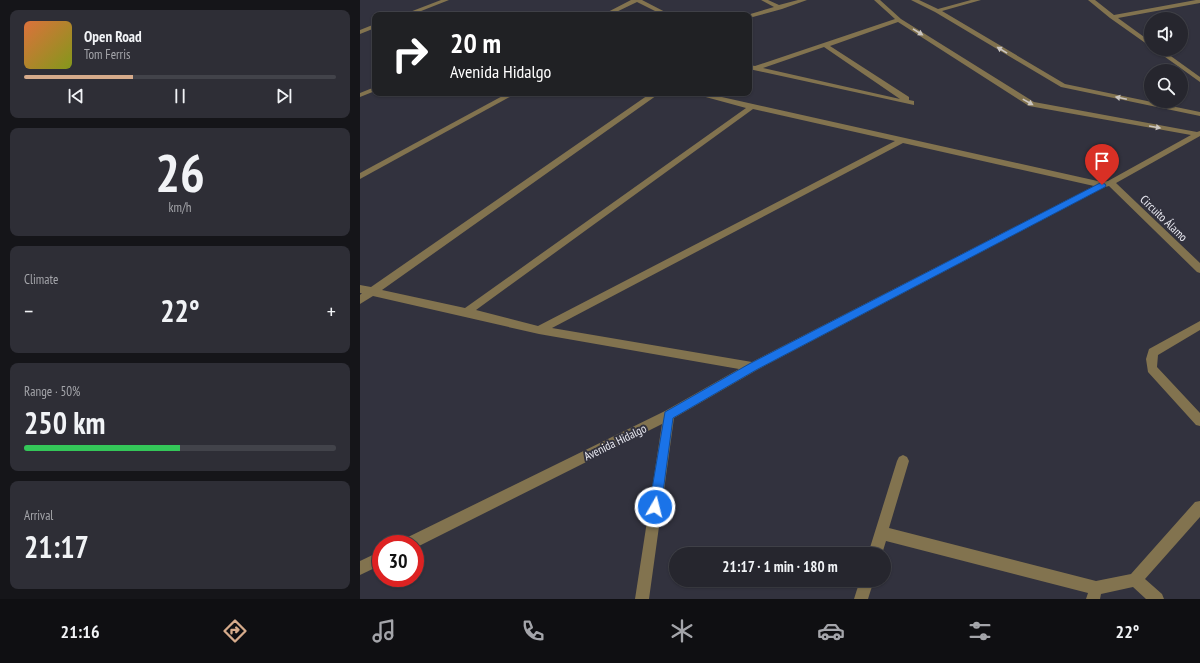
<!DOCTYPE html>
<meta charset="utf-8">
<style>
:root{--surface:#26262e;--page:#2e2e36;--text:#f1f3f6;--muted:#a4a5aa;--line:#42434a;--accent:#d6ab8b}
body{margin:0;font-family:"PT Sans Narrow",sans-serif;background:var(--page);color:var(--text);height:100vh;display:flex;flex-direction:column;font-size:15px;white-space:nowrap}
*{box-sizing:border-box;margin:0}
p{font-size:13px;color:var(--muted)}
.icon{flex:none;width:22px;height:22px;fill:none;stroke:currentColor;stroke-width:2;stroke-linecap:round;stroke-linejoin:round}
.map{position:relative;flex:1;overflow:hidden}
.side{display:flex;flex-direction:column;gap:10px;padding:10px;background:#151519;width:360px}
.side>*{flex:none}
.guide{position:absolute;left:12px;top:12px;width:380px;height:84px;border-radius:8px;box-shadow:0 1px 3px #0004,0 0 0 1px var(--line);background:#202124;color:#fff;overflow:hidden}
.buttons{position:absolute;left:784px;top:12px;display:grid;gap:8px}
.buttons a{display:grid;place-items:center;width:44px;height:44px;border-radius:50%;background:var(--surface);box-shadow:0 1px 3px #0004,0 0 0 1px var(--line);font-size:20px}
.speed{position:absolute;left:12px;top:535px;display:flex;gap:8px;font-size:20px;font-weight:700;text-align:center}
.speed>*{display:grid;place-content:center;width:52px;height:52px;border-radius:50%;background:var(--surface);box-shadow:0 1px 3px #0004,0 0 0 1px var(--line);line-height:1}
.speed .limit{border:6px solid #d22;background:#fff;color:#111}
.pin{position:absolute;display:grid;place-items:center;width:34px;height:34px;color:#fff;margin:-41px -17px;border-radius:50% 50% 50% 0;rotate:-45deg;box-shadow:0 0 4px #0007}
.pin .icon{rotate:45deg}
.me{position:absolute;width:44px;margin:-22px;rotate:8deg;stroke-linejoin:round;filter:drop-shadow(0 0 3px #0008)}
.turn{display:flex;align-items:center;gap:14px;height:84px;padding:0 12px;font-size:18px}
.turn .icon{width:52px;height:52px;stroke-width:2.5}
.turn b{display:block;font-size:28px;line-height:34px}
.big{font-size:30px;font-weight:700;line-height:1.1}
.side .widget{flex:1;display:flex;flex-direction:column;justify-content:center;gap:6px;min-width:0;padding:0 14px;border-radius:8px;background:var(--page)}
.side .dial{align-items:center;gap:0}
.dial b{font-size:52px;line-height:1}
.song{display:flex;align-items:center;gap:12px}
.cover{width:48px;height:48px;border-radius:6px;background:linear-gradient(135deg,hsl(20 70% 55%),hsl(70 70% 35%))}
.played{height:4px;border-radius:2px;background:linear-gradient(90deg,var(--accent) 35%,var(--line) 35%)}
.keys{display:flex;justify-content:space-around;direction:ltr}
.heat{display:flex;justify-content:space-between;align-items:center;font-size:22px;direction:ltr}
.charge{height:6px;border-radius:3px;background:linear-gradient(90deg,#34c759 50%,var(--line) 0)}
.trip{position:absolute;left:309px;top:547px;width:222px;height:40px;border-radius:20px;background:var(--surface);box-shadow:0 1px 3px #0004,0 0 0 1px var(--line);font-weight:700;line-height:40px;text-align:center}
.menu{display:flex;height:64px;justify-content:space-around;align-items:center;background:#0f0f12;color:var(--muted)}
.menu .icon{width:28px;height:28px}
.menu .current{color:var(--accent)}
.menu b{font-size:18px;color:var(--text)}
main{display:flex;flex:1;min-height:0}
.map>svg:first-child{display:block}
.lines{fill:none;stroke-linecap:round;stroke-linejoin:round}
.minor{fill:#82734f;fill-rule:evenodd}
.oneway{fill:#cbc6c1}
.route{fill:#1a73e8;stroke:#114b97}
.labels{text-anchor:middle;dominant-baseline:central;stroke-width:4;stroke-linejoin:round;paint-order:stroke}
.street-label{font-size:12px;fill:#eaeaf2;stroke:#32323e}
</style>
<main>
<section class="side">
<div class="widget">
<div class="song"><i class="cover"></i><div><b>Open Road</b><p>Tom Ferris</p></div></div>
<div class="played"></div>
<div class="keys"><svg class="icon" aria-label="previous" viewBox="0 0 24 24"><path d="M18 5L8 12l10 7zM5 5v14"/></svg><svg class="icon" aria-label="pause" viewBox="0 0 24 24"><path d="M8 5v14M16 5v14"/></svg><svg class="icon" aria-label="next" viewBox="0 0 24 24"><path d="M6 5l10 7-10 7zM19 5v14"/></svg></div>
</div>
<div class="widget dial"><b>26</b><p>km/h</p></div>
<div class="widget"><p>Climate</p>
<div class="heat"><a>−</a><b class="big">22°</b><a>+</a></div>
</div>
<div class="widget"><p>Range · 50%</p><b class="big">250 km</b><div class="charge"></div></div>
<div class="widget"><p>Arrival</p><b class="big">21:17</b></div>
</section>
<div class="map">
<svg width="840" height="599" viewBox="0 0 840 599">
<rect width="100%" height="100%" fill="#32323e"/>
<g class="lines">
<!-- minor -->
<g class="minor">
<polygon points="81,0 89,0 51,15 42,15"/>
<polygon points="271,0 282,0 311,15 303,15 277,2 250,15 242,15"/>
<polygon points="401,0 408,0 419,5 438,0 447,0 422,9 389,18 389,15 387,15 414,7"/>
<path d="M514,0H520L541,19L674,102L837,132L840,131V136L756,183L840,263V273L837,272L749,186L745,187L397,370L314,418L289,599H275L302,424L55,548V544H42L44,539L305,411L379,369L179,334L13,296L0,304V295L2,293H0V285L11,287L291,93H300L22,290L105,308L386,108L331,93H344L742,182L748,181L831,135L669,106L538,22L470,46L549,97V100L554,101V105L389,69V65L395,66L535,19ZM464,47L540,99L403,68ZM393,109L535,141L178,326L116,310ZM543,143L734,186L392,362L192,328Z"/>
<polygon points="551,0 559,0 578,9 611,0 621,0 582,11 705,84 840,112 840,116 701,87 575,12"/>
<polygon points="728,0 735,0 754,15 836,0 840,0 840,3 758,18 791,42 791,47 750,18"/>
<polygon points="15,24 15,28 0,34 0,30"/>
<polygon points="794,49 801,49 840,77 840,82"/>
<polygon points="15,87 15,91 0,97 0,93"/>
<polygon points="148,93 157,93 0,179 0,173"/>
<polygon points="840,321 840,330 798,355 797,367 840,413 840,426 836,425 788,372 786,359 789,349"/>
<polygon points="543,455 547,457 549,461 529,528 736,581 771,574 835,502 840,501 840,517 785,579 802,594 804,599 786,599 773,587 741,594 740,599 726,599 728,593 526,541 522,554 508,554 537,461 539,457"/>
<polygon points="21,551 21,565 0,575 0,561"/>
<polygon points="500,580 514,580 508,599 494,599"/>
</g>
</g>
<!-- one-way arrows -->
<defs><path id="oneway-solid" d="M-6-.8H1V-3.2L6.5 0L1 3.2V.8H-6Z"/></defs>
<g class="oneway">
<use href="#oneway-solid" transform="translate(558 32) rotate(32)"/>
<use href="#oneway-solid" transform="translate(642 50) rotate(-149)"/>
<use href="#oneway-solid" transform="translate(761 98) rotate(-168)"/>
<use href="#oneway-solid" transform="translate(668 102) rotate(29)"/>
<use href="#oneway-solid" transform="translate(795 127) rotate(10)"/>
</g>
<!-- route -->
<polygon class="route" points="742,182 746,185 745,187 396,370 313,418 301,507 299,511 295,513 291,511 289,507 305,412 389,364"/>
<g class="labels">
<!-- street labels -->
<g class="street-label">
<text transform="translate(804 218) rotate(44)">Circuito Álamo</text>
<text transform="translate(255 442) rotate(-26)">Avenida Hidalgo</text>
</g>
</g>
</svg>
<div class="buttons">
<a><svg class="icon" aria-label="sound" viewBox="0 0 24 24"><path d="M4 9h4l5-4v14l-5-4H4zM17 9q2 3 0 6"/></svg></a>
<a><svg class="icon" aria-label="search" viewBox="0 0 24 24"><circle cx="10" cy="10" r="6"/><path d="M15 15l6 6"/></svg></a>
</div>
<div class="speed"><div class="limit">30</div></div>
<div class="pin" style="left:742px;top:185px;background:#d93025"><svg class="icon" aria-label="arrive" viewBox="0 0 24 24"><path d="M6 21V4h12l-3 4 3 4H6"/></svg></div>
<svg class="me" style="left:295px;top:507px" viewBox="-20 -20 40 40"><circle r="17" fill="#1a73e8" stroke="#fff" stroke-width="3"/><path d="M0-11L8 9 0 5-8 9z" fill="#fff"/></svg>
<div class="trip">21:17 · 1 min · 180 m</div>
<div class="guide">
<div class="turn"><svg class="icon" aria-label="right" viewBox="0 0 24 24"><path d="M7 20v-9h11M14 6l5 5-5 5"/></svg><div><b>20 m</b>Avenida Hidalgo</div></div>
</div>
</div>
</main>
<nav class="menu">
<b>21:16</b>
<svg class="icon current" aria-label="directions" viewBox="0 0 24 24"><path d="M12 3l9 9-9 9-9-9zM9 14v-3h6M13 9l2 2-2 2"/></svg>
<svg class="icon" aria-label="music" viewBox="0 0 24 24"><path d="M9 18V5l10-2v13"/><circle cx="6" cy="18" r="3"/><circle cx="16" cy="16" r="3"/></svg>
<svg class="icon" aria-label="phone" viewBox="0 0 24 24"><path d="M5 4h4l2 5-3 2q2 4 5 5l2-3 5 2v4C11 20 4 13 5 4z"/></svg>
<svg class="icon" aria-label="climate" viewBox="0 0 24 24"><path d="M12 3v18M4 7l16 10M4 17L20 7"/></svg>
<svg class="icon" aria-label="car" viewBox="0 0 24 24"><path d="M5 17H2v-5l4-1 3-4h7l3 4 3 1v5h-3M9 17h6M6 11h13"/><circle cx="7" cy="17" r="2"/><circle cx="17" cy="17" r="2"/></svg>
<svg class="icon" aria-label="filters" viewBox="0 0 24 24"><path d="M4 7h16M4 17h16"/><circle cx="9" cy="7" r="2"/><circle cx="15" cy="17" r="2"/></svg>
<b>22°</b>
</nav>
